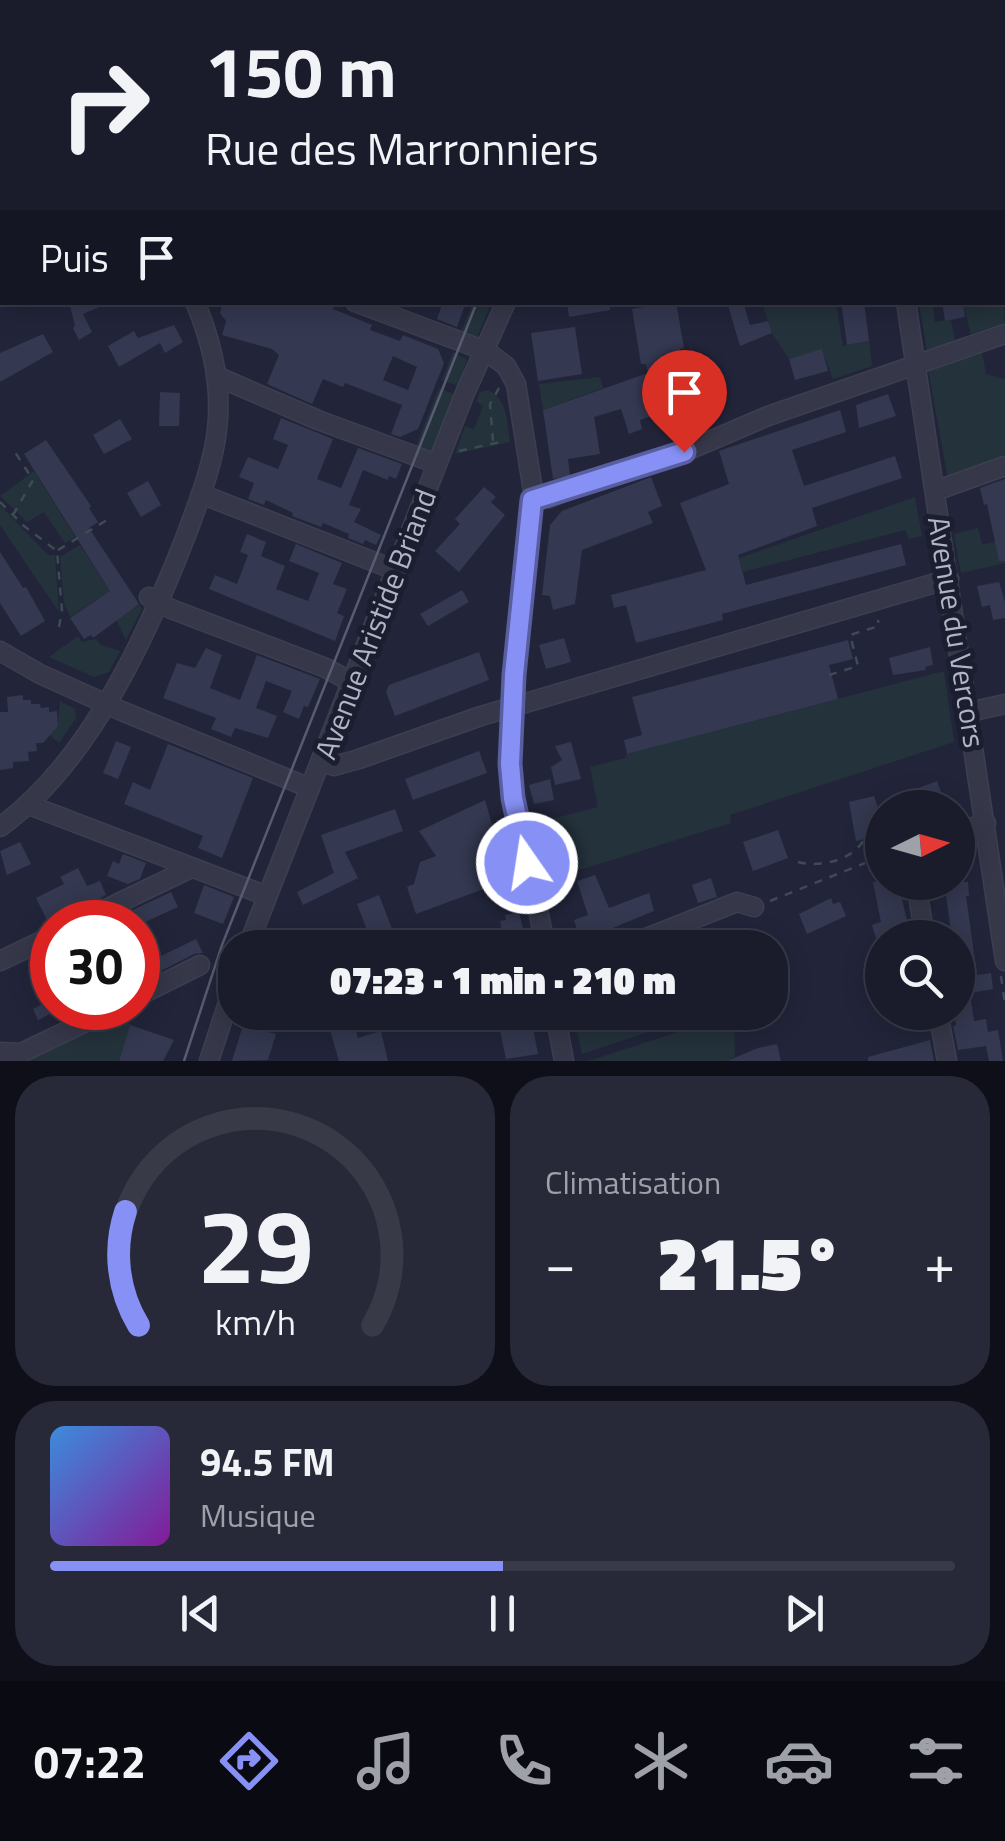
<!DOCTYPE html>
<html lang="fr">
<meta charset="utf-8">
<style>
:root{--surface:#1a1c2c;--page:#272938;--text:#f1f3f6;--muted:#9fa1a9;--line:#383a48;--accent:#8791f5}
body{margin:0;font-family:"Titillium Web",sans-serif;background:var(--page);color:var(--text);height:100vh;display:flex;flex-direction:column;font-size:38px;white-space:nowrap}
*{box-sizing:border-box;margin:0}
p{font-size:32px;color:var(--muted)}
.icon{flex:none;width:55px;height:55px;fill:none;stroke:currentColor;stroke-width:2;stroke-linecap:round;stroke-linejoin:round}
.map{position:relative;height:1061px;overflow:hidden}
.side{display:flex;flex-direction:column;gap:15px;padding:15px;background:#0e0f18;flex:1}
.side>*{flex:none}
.hud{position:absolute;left:0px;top:0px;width:1005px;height:305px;box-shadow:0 5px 25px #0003,0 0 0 2px var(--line);background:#1a1c2c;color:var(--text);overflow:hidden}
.needle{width:65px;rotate:85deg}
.controls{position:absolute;left:865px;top:790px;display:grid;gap:20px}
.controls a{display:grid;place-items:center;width:110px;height:110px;border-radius:50%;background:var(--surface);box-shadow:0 5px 25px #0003,0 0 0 2px var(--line);font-size:50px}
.speed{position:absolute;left:30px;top:900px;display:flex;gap:20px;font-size:50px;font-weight:700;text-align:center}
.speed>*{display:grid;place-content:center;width:130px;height:130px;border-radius:50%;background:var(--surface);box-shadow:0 5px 25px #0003,0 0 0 2px var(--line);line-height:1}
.speed .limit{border:15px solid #d22;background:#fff;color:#111}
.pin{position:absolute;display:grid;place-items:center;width:85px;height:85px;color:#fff;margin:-102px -42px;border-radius:50% 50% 50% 0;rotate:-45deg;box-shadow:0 0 10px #0007}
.pin .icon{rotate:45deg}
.me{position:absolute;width:110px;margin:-55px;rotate:347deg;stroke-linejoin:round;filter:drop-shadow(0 0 8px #0008)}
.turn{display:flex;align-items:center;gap:35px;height:210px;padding:0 40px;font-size:45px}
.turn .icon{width:130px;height:130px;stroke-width:2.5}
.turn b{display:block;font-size:70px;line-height:85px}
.then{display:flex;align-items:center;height:95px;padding:0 40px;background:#0003;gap:20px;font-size:38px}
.big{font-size:75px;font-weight:800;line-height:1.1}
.side .widget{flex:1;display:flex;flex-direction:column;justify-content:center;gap:15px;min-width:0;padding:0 35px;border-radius:40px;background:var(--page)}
.side .dial{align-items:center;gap:0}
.dial svg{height:260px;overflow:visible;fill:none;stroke:var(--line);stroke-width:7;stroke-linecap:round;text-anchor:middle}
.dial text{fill:var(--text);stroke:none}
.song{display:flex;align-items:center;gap:30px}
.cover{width:120px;height:120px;border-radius:15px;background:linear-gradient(135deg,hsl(210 70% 55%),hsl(290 70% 35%))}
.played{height:10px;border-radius:5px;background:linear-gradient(90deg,var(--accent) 50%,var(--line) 50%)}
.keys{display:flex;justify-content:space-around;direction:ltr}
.heat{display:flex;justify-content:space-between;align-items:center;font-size:55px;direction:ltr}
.side .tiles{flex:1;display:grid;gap:15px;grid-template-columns:1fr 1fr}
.widget:last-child{grid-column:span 2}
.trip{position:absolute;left:218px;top:930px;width:570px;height:100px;border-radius:40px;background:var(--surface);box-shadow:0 5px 25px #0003,0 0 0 2px var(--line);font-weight:800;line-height:100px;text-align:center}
.tab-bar{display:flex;height:160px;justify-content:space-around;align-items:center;background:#0a0b12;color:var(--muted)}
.tab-bar .icon{width:70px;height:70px}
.tab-bar .current{color:var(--accent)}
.tab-bar b{font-size:45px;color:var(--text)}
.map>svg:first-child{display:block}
.green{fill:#24323b}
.building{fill:#343850;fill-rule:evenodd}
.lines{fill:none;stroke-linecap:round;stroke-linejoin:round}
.minor-casing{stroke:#3c3f50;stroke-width:21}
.path{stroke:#3d4b53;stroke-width:2.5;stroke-dasharray:8 8;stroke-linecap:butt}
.minor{stroke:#36384a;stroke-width:18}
.tram{stroke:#585b71;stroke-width:2.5}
.route-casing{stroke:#585e9f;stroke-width:25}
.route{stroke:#8791f5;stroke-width:18}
.labels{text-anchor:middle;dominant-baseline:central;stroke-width:10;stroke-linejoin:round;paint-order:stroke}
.street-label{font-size:30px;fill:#b1b3c6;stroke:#1b1e2f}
</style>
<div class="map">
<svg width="1005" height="1061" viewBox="0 0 1005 1061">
<rect width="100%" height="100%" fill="#22253a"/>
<!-- green -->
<g class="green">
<polygon points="646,0 847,0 848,2 645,2"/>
<polygon points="1003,283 1005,323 971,334 963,303 1002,302"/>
<polygon points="473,303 491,303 476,340 459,337"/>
<polygon points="762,303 836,303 843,346 869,341 872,366 833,379 822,350 789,359 772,333"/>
<polygon points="919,303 933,303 935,322 951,320 955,341 927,351"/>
<polygon points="981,346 986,374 1005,379 1005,462 948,479 927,364"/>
<polygon points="453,352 467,360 458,386 442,380"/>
<polygon points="600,377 603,388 543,410 539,384"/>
<polygon points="439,388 454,394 434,448 429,452 416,446"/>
<path d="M488,390C508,400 507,422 510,442L455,454L465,426L474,429L483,406L476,401L480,392Z"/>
<polygon points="34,471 75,537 65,543 44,512 27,522 0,496"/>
<polygon points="915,497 922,536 909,539 905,530 743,572 739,558"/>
<polygon points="0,505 48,555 55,555 59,612 0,525"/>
<polygon points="978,528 982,544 1005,541 1005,563 961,573 954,534"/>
<polygon points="80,545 110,591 70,617 64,603 60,557"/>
<polygon points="139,604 142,609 126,640 116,619"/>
<polygon points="78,636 82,642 96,639 101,645 120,651 109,672 94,677 49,657"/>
<polygon points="944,671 954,742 730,815 731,823 544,881 532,824 598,807 590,767 625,758 627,754"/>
<polygon points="60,701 75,709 76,718 59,743 50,735 58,726"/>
<polygon points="126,1010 130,1025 119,1061 22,1061"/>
<polygon points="610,1012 706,1012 706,1013 582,1054 576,1025"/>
<polygon points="728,1016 734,1020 735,1057 726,1061 588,1061"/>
</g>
<!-- building -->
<g class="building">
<polygon points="69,302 109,302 109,303 83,314 92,332 79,340 73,328 75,326"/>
<path d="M223,302H336L333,309L372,325L370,330L400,341L403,335L438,349L444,363L418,429L400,437L391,434L402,405L345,383L343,387L323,379L312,404L267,384L279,355L272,349L222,335L226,321L220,313ZM393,356L417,367L408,390L383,380Z"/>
<polygon points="443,302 466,302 457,327 437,319"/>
<polygon points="567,302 610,302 610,310 569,317"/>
<polygon points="676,302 684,348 680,349 691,381 681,384 702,431 684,438 672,409 640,420 642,429 629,434 621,409 594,417 600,454 568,459 570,476 553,479 543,410 648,373 646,364 641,364 632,309"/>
<polygon points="727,302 743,302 750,325 768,321 772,333 740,346"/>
<polygon points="841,302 864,302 869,341 847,345"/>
<polygon points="942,302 963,302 965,317 945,321"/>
<polygon points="174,325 183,342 165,353 160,343 119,367 108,346 134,331 138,338"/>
<polygon points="575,327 582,374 538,381 531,333"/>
<polygon points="43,334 53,352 0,382 0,353"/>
<polygon points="822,349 828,371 795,380 789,359"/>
<polygon points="160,392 180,393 179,426 159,426"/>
<polygon points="888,394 896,416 859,428 856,405"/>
<polygon points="840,410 846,432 792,450 804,486 895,456 902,478 812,508 817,526 738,555 746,585 901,544 906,565 722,614 723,620 636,643 626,605 614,608 611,595 706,570 680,503 729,484 719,451"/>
<polygon points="281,418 333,439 317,479 341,488 358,448 402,464 396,479 389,476 388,480 363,470 349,505 361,509 354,522 381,535 376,545 365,540 363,544 348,538 349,534 323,523 321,527 292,516 293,513 266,500 264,505 248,499 254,483 239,477 248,457 278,469 288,445 273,439"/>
<polygon points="120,419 132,439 104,454 93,435"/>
<polygon points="46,440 91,506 89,508 98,522 89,528 139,604 93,638 91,635 84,639 70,618 110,591 24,454"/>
<polygon points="651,477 662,506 648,512 653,523 582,550 575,604 553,610 550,596 542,595 550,525 562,511"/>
<polygon points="1005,479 1005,561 999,561 987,504 984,505 980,488"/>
<polygon points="148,481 161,505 141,517 127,493"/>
<polygon points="484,487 496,497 491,502 505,515 459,572 435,551 460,524 455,519"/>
<polygon points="247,534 266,542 261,556 285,566 276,589 308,601 319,573 289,561 296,544 342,563 333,584 347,589 337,613 344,616 335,641 209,589 215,575 237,584 248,555 240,552"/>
<polygon points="0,552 23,588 26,587 45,621 21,636 0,603"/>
<polygon points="999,582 1005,602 1005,618 993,620 990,605 982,607 977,586"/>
<polygon points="462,590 469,602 428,626 420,614"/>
<polygon points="564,638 571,662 546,669 539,645"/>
<polygon points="848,640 853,659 829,665 838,699 627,754 624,740 642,735 632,697"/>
<polygon points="930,647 933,665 925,667 926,670 893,675 889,658"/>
<polygon points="206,648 222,655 210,688 240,700 257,655 320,679 308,707 304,706 299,719 283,712 292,691 266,681 256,708 277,716 268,738 235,728 231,737 211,729 216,718 163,698 177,663 195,668"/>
<polygon points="479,652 489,680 395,716 386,692 389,685"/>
<polygon points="23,695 23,700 31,700 31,704 40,704 41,708 49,707 49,712 57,711 58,726 43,743 36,743 37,751 28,752 29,761 13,762 13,768 0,770 0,712 8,712 7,697"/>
<polygon points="116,741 131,747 118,779 103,773"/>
<polygon points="571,742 581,779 555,785 551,767 562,760 555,746"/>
<polygon points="168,744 253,778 222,858 198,848 203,836 124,804 133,782 150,790"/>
<polygon points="479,751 487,773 413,800 405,779"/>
<polygon points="550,779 554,800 534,804 529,785"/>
<polygon points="937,781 945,804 914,808 908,792"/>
<polygon points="874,796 882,820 882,835 856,841 849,802"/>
<polygon points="485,800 508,880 416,914 407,887 414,884 420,862 436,856 419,831"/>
<polygon points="395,809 403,831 345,852 358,878 303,905 297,892 334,873 321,835"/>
<polygon points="778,830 788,858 753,871 743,842"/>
<polygon points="20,842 31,864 7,875 0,851"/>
<polygon points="123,854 146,863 140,879 128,884 107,876 113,861 119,864"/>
<polygon points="78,868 87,886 100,881 106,895 49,924 36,898 64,884 60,877"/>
<polygon points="595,875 609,908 649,893 654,911 581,941 574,920 588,915 577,881"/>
<polygon points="711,878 717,897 698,903 692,885"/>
<polygon points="873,882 898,882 910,933 876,938 872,925 881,922"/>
<polygon points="944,882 968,882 969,896 966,896 977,975 991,973 993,989 970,993 974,1021 986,1019 988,1032 998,1030 1003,1061 989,1061 986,1046 958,1050 953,1026 956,1025 954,1013 958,1013 958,938 952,938"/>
<polygon points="204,885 234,897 223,924 194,913"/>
<polygon points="171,892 178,907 145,922 107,922"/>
<polygon points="379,895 394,934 372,943 357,904"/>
<polygon points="831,898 833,904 840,902 846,916 807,934 799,914"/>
<polygon points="519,912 526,941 505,946 500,921 506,920 505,915"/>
<polygon points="751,928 755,948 696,948 696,945"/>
<polygon points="138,930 153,964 138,971"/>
<polygon points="196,939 203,953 194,954 157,973 151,961"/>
<polygon points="52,950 52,984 39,956"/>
<polygon points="787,963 790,976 770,981 770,967"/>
<polygon points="52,999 52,1013 38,1020 33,1009"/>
<polygon points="247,1012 274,1012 268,1032 276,1034 268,1060 232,1061"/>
<polygon points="496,1012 530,1012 538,1054 506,1059"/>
<polygon points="325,1013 351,1013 358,1038 381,1031 388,1061 339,1061"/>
<polygon points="130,1025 174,1040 163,1061 119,1061"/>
<polygon points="930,1040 934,1061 868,1061 868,1057"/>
<polygon points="777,1044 781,1061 727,1061 758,1048"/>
</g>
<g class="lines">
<defs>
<g id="minor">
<polyline points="151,0 152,2"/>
<polyline points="224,0 225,2"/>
<polyline points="418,0 419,2"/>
<polyline points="486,0 491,2"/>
<polyline points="863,0 863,2"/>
<polyline points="177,2 182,0"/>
<polyline points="464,2 470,0"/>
<polyline points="629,2 630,0"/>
<polyline points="806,2 816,0"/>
<polyline points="0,48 2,51"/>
<polyline points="1002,156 1005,156"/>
<polyline points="0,256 2,254"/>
<polyline points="355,302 486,351 506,366 516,384 533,491 514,675 510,778 546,948"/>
<polyline points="906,302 1005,961"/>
<polyline points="216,376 318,420 437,464"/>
<polyline points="935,491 1005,466"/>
<polyline points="201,494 395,570"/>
<polyline points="533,500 549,498 615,472 684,452 768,416 1005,334"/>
<polyline points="149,597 171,609 326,668 351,682"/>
<polyline points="0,651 40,674 124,712 310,788"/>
<polyline points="969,712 1005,704"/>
<polyline points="321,761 334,766 359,759 481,716 949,579"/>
<polyline points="29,805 267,896"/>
<path d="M0,827C90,762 148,634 187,533C199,500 213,465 217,430C222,387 212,342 195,302"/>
<polyline points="958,832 986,823"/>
<polyline points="880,857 882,856"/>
<polyline points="916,882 925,938"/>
<polyline points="79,922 189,869"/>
<polyline points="247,948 465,393 506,302"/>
<polyline points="621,948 737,902 754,907"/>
<polyline points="0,961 52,936"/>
<polyline points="138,996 200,965"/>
<polyline points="555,1012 564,1061"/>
<polyline points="938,1012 947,1061"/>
<polyline points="0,1052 21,1053 115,1008"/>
<polyline points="209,1061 235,981"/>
</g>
</defs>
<!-- minor casing -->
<use href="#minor" class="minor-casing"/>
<!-- path -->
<g class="path">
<polyline points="748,0 749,2"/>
<polyline points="653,2 653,0"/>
<polyline points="679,2 688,0"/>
<polyline points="885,2 885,0"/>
<polyline points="493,441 490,404 499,388"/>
<polyline points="459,451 505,441"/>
<polyline points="0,502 24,526 57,551 62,611 59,627"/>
<polyline points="13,515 33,480 15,452"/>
<polyline points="58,550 107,520"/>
<polyline points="829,675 858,666 850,635 879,626 878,620"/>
<path d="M798,862C820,868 854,860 864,839"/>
<polyline points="770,901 865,863"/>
<polyline points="1001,976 1005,1004"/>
</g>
<!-- minor -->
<use href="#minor" class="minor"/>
<!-- tram -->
<g class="tram">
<polyline points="596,2 597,0"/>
<polyline points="184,1061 222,945 477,302"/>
</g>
</g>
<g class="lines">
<defs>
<polyline id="route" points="527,863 513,798 510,764 514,675 532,500 684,452"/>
</defs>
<!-- route casing -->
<use href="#route" class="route-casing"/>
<!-- route -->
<use href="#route" class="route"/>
</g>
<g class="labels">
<!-- street labels -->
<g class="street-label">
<text transform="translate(375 624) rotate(-69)">Avenue Aristide Briand</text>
<text transform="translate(957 632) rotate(81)">Avenue du Vercors</text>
</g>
</g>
</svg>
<div class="controls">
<a><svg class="needle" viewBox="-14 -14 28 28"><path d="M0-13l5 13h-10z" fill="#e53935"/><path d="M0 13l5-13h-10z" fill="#9fa1a9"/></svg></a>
<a><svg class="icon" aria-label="search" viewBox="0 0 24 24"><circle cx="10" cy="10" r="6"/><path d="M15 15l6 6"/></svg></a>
</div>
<div class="speed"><div class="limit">30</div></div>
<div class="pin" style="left:684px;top:452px;background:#d93025"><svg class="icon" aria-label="arrive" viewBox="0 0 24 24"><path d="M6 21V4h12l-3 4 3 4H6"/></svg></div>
<svg class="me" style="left:527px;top:863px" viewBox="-20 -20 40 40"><circle r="17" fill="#8791f5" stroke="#fff" stroke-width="3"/><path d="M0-11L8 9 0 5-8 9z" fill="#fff"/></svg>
<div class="trip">07:23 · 1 min · 210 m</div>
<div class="hud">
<div class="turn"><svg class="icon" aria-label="right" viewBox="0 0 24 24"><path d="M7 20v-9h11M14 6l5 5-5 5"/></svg><div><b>150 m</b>Rue des Marronniers</div></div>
<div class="then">Puis<svg class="icon" aria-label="arrive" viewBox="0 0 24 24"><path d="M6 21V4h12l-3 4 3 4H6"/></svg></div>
</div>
</div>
<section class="side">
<div class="tiles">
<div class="widget dial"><svg viewBox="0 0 100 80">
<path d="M14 69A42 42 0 1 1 86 69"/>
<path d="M14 69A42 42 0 0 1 10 34" stroke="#8791f5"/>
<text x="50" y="56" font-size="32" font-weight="700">29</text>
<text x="50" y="72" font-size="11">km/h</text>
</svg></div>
<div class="widget"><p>Climatisation</p>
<div class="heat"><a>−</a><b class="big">21.5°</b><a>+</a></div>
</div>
<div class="widget">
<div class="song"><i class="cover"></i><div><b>94.5 FM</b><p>Musique</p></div></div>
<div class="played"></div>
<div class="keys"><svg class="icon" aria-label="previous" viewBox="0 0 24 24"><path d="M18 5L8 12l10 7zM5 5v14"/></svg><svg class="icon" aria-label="pause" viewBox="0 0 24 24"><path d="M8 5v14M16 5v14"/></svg><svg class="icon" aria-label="next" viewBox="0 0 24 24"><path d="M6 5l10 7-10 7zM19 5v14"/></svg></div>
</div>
</div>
</section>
<nav class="tab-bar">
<b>07:22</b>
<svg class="icon current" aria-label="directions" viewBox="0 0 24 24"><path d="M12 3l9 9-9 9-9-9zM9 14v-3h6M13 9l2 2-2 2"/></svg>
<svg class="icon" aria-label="music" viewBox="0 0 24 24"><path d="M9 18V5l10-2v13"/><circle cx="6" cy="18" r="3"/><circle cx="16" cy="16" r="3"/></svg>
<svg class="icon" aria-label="phone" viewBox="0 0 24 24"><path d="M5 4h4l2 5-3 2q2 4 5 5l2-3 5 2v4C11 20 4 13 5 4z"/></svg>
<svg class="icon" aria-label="climate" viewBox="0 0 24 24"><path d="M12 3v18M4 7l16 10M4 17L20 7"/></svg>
<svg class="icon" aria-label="car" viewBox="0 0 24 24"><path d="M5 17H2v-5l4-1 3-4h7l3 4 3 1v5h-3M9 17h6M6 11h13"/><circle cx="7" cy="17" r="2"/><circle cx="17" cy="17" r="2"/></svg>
<svg class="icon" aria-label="filters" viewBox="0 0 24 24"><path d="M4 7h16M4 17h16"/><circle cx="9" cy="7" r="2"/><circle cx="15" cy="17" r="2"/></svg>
</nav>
